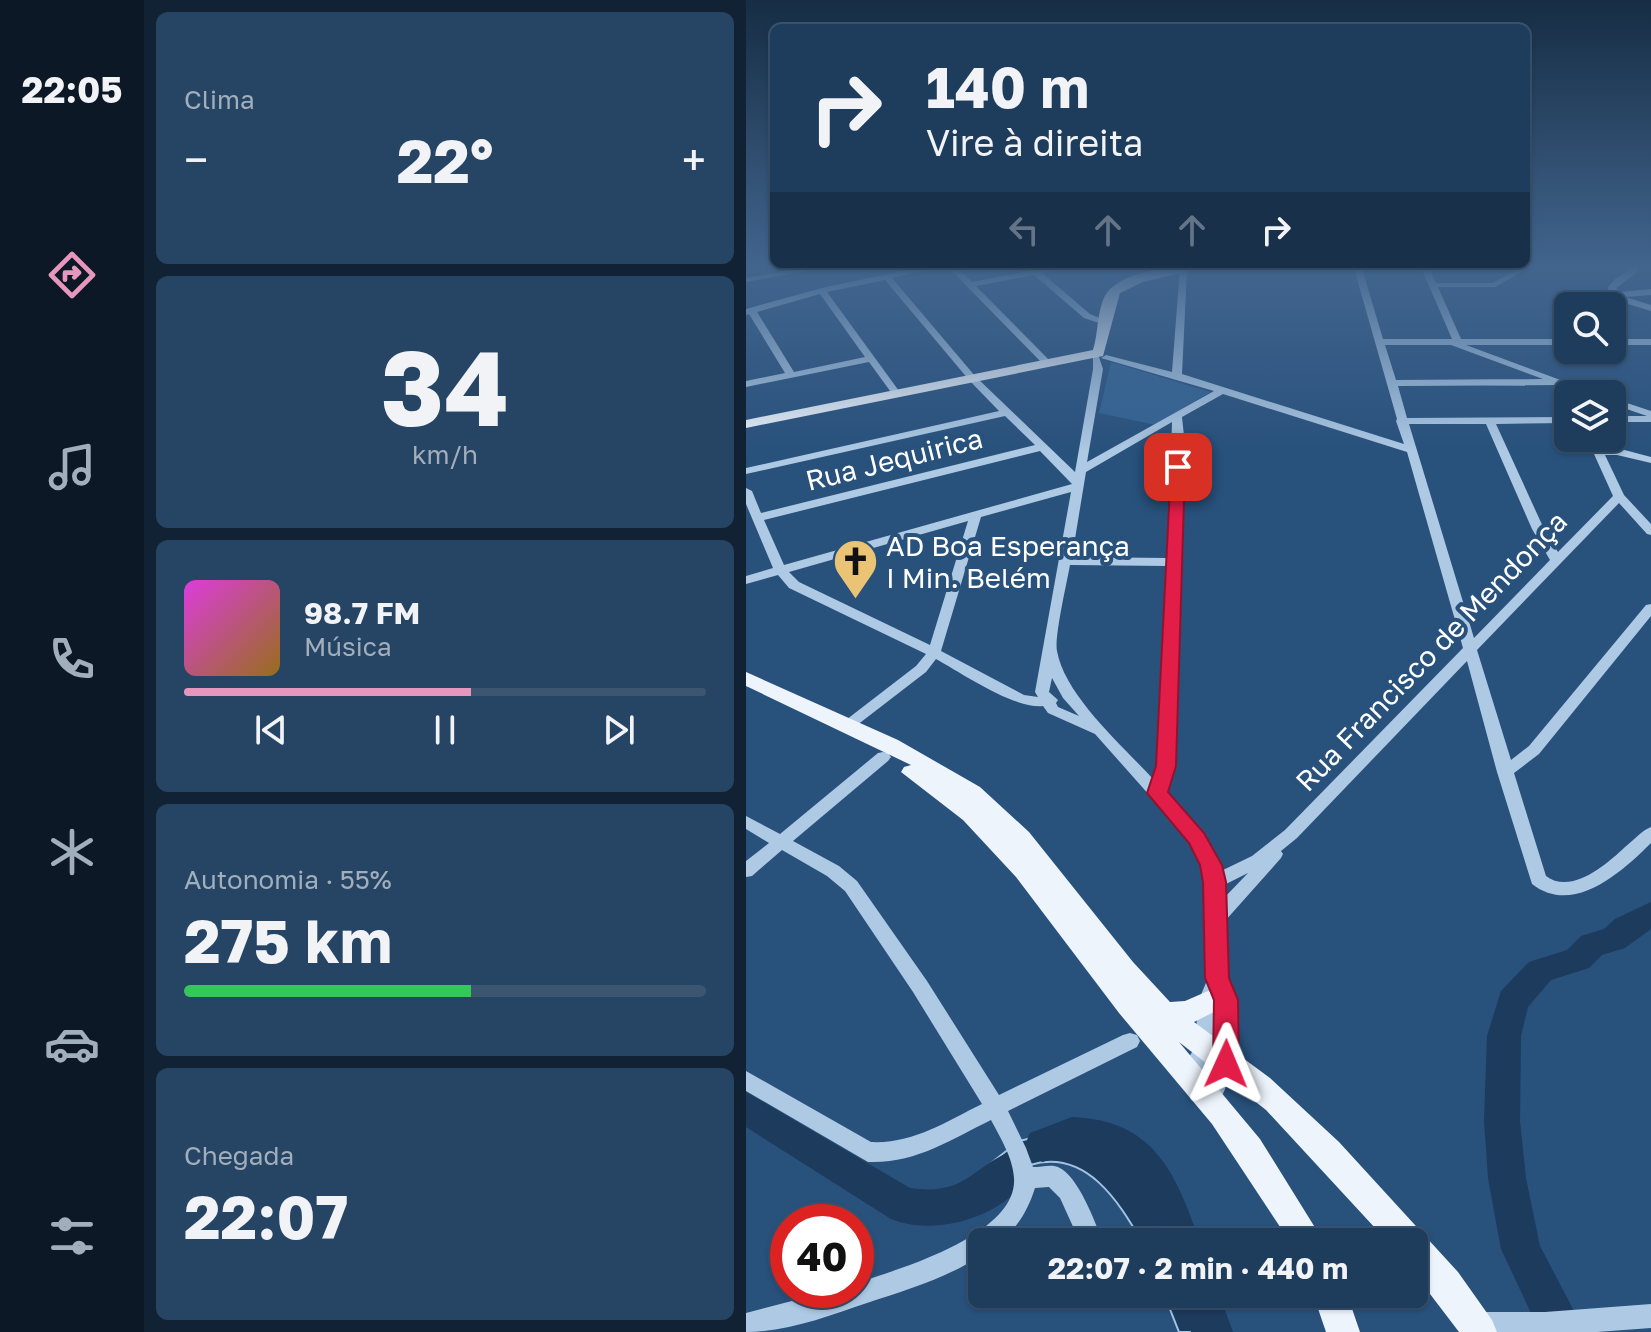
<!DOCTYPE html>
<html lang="pt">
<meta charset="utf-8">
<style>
:root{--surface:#1e3d5d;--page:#264463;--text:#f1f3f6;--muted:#a1aebc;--line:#3c5672;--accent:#e797bd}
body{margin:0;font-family:"Golos Text",sans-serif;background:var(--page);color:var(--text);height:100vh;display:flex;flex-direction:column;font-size:30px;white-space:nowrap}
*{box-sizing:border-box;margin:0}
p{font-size:26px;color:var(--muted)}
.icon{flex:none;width:44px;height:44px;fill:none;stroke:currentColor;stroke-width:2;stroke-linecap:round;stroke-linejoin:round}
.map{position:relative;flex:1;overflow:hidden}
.drawer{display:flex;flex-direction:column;gap:12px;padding:12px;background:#102233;width:602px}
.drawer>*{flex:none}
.hud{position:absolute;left:24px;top:24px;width:760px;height:244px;border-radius:12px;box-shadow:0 2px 6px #0004,0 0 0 2px var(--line);background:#1e3d5d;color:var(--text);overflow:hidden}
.buttons{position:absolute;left:808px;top:292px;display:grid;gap:16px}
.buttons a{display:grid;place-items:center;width:72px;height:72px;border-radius:12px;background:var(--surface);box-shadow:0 2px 6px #0004,0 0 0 2px var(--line);font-size:40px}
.speed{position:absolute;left:24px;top:1204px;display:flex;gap:16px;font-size:40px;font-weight:700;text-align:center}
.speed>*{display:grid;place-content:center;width:104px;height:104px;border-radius:50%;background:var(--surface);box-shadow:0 2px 6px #0004,0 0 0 2px var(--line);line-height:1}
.speed .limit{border:12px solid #d22;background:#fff;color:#111}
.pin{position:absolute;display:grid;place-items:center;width:68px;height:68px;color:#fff;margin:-34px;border-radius:16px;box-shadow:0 4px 12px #0006}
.me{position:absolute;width:88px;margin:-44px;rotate:1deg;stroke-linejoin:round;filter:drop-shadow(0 0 6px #0008)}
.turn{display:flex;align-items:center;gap:28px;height:168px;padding:0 24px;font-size:36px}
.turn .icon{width:104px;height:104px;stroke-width:2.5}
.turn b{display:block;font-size:56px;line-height:68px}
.lanes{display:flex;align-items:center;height:76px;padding:0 24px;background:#0003;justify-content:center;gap:40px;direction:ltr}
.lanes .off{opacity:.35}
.big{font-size:60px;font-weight:700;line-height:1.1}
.drawer .widget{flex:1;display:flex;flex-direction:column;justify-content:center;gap:12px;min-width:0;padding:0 28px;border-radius:12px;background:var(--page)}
.drawer .dial{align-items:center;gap:0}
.dial b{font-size:104px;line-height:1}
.song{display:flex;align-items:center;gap:24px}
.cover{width:96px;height:96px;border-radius:12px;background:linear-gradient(135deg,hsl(300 70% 55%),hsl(40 70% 35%))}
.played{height:8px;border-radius:4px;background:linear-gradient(90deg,var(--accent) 55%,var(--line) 55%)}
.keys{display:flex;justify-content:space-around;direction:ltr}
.heat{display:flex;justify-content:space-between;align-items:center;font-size:44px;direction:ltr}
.charge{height:12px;border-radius:6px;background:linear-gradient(90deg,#34c759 55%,var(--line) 0)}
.trip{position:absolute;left:222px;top:1228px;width:460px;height:80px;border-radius:12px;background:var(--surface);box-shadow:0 2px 6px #0004,0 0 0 2px var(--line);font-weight:700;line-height:80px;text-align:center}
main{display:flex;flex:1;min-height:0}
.menu{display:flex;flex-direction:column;width:144px;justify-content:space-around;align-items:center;background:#0c1825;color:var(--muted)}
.menu .icon{width:56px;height:56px}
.menu .current{color:var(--accent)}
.menu b{font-size:36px;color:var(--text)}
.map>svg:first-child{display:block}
.green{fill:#336393}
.water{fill:#1c3b5d;stroke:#a2c4e4;stroke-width:2}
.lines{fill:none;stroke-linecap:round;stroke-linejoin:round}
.river{fill:#1c3b5d;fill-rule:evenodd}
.minor{fill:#adc9e4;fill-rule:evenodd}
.major{fill:#edf4fc;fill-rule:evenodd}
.route{fill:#e11d48;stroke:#92132f;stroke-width:2}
.labels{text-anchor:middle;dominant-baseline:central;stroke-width:8;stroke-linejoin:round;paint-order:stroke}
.street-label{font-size:28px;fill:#fff;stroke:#28517c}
.poi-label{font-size:28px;fill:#fff;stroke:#28517c;text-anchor:start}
</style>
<main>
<nav class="menu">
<b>22:05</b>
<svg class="icon current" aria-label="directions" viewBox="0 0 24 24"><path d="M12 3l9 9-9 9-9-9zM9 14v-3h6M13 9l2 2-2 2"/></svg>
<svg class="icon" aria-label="music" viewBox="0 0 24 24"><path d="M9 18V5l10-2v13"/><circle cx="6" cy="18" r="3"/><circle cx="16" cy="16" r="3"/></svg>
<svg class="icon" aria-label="phone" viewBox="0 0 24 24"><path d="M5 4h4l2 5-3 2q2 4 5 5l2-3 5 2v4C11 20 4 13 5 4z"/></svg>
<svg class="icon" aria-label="climate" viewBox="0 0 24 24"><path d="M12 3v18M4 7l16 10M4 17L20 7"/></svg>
<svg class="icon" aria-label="car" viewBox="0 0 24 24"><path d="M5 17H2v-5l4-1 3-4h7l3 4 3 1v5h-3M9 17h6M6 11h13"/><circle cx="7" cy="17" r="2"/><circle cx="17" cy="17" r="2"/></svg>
<svg class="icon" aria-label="filters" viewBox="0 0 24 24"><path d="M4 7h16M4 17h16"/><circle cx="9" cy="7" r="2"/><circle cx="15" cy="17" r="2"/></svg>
</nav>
<section class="drawer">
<div class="widget"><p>Clima</p>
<div class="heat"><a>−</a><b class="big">22°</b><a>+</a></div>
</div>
<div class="widget dial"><b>34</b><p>km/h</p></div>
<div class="widget">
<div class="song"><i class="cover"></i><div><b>98.7 FM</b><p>Música</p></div></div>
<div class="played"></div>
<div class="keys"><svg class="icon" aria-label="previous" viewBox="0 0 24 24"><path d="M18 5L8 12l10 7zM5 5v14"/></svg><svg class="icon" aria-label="pause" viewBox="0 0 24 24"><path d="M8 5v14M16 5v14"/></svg><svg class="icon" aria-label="next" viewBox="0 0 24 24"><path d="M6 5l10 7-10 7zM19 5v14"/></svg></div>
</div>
<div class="widget"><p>Autonomia · 55%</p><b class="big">275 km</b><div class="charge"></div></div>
<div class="widget"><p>Chegada</p><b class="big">22:07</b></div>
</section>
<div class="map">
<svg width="905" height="1332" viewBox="0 0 905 1332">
<rect width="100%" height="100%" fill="#28517c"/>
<!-- green -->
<polygon class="green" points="365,362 464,392 410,425 353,413"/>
<!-- water -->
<g class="water">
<path d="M317,1131C383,1154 400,1182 430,1242H396C373,1202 340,1148 284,1165C269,1169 255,1181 242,1190L235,1171L273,1141Z"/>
<polygon points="418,1294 448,1294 461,1332 433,1332"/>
</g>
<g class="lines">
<!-- river -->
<g class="river">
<polygon points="905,902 905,929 879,948 856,955 843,968 805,980 782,1007 775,1036 774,1121 780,1178 794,1246 839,1332 794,1332 755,1249 742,1178 738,1121 741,1036 755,991 783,962 821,950 835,936 858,929 869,919"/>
<path d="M0,1092L164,1188C221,1196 223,1168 268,1150L281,1156L286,1168C266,1215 191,1238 145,1219L0,1127Z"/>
<path d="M326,1117C409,1120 430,1174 454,1242H416C402,1200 382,1145 327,1151C316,1151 306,1158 297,1162L284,1157L279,1145L284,1133Z"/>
<polygon points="433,1294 473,1294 487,1332 445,1332"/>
</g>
<!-- minor -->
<g class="minor">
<polygon points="74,265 92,265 0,282 0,278"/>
<path d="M185,265H200L146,278L229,376L329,472L347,369V357H353L357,369L341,462L468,391L355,358L360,355L426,372L434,268L441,270L436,374L658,444L650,421L651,419L607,265H615L637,339H706L674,265H682L690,283H747L778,265H788L749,287H692L715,339H822V345H720L852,394H838L812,385L652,386L661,418L822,417V423L750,424L798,529L812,552L867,496L848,454L849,452L871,448L905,457V463L871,455H859L878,495L905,524V535L901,534L873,503L731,650L765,760L783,746L900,605L905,604V616L793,754L768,773L800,876C825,895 860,865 879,847C888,840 895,831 905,827V843C875,873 827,916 786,884L751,772L721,661L551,838L535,851L537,854L535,858L479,921L480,978L490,1000V1064L472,1105L465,1107L458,1105L455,1098L470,1064V1024C469,1043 464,1075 443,1083L436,1080L433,1074L449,1047L452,1002L462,978L460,882L457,865L445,842L349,734L302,713L297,706C268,709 217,674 190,659L180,672L106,729H96L94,726L96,723L170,666L180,654L43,588L32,575L0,584V576L27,568L0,504V488L6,491L15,513L289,445L259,416L0,474V468L253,411L223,380L139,280L81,292L153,391V395H147L123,362L0,387V381L39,373L3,314L0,315V309L76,288ZM74,294L119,357L48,372L11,312ZM639,345H705L797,379L650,380ZM477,394L661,452L717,648L539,830L506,856L475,871L457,834L419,792L428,766L438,436L436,417ZM426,422L422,558L326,557L340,472ZM663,424H740L786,529L804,560L728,638ZM294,451L326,484L38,565L18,520ZM325,492L289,692L292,697L278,695L195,651L235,517ZM222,521L184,645L53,582L43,572ZM324,565L422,566L412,766L408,780C377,746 319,696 311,651C308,638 321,582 324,565ZM306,678L317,698L333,716L312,707L310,703L312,700L303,692ZM502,873L478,898V885Z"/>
<polygon points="200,265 209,265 226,282 314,265 330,265 296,273 344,314 363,322 359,325 338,318 288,275 230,286 306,363 298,365"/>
<polygon points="880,265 888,265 893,271 870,288 874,292 905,289 905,295 879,297 905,305 905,311 875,302 861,288 870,278 884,270"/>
<rect x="866" y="339" width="39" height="6"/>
<polygon points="866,398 905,411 905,422 866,422 866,416 901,416 866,404"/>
<path d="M137,752L142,753L145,757L142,761L47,841L93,866L111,881L181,981L253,1095L377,1035L384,1033L391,1035L394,1041L391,1047L262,1111L280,1148L287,1167C295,1167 305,1164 312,1167C332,1175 349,1222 357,1242H334L314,1198L303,1187L289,1188C282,1210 272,1227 254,1242H236V1255C201,1278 160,1290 121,1303C82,1316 42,1332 0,1332V1313L88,1290H110V1283C151,1270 272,1235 268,1178C267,1158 254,1137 245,1120C204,1140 169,1164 122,1162L0,1091V1071L125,1142C167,1144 199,1122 236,1104L167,992L99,891L81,876L36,850L6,876L0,877V861L23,843L0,829V816L34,834L132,753Z"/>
<polygon points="905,1304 905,1328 851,1332 721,1332 718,1324 722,1316 730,1312 799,1312"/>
</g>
<!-- major -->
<g class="major">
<path d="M443,265H468L397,282L374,293L357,356L0,428V420L347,350C352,334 351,316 357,300C368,272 417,269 443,265Z"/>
<polygon points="0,672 152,740 234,787 283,832 387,962 424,1002 439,1001 462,991 472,994 476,1002 472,1010 448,1022 524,1078 593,1142 712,1272 746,1320 751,1332 713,1332 668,1273 668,1242 642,1242 520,1110 433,1042 514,1139 578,1242 544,1242 466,1124 373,1013 270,877 217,820 155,772 158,767 165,765 0,686"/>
<polygon points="567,1294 601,1294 614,1332 580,1332"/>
</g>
</g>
<!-- sky -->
<linearGradient id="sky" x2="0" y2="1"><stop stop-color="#162d44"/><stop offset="0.59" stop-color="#42658e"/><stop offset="1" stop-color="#42658e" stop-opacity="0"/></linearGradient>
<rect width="905" height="452" fill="url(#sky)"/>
<!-- route -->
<polygon class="route" points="432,463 439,467 430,766 422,792 458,833 476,865 480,882 483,978 492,1000 493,1064 489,1072 480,1075 470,1072 467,1064 468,1000 459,978 457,882 454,865 443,843 401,793 410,766 425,467"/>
<!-- icons -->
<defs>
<symbol id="church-pin" viewBox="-11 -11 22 30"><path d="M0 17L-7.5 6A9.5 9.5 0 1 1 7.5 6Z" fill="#ebc374" stroke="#28517c"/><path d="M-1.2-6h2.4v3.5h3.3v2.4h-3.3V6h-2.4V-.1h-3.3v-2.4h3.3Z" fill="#111"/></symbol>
</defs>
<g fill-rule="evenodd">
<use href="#church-pin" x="84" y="536" width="51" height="69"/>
</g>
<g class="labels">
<!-- street labels -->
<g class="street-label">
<text transform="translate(148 459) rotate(-14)">Rua Jequirica</text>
<text transform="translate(685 651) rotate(-46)">Rua Francisco de Mendonça</text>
</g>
<!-- poi labels -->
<g class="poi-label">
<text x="140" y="545">AD Boa Esperança<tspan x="140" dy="32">I Min. Belém</tspan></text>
</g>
</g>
</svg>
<div class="buttons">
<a><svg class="icon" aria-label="search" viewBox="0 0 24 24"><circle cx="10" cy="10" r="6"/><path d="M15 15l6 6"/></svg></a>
<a><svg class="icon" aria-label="layers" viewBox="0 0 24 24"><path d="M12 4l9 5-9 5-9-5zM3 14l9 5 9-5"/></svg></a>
</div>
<div class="speed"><div class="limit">40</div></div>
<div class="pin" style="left:432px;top:467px;background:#d93025"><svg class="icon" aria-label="arrive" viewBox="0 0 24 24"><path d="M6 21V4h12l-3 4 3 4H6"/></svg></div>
<svg class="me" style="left:480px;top:1064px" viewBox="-20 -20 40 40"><path d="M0-17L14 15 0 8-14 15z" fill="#e11d48" stroke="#fff" stroke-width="4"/></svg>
<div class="trip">22:07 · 2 min · 440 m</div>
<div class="hud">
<div class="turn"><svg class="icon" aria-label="right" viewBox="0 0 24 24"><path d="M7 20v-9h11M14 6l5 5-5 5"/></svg><div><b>140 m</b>Vire à direita</div></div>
<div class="lanes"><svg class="icon off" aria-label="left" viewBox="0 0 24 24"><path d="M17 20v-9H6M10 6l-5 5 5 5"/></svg><svg class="icon off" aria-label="ahead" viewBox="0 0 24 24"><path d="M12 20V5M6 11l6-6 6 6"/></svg><svg class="icon off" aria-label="ahead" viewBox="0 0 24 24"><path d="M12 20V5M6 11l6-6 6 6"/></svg><svg class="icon" aria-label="right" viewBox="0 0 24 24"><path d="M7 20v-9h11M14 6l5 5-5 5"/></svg></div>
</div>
</div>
</main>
